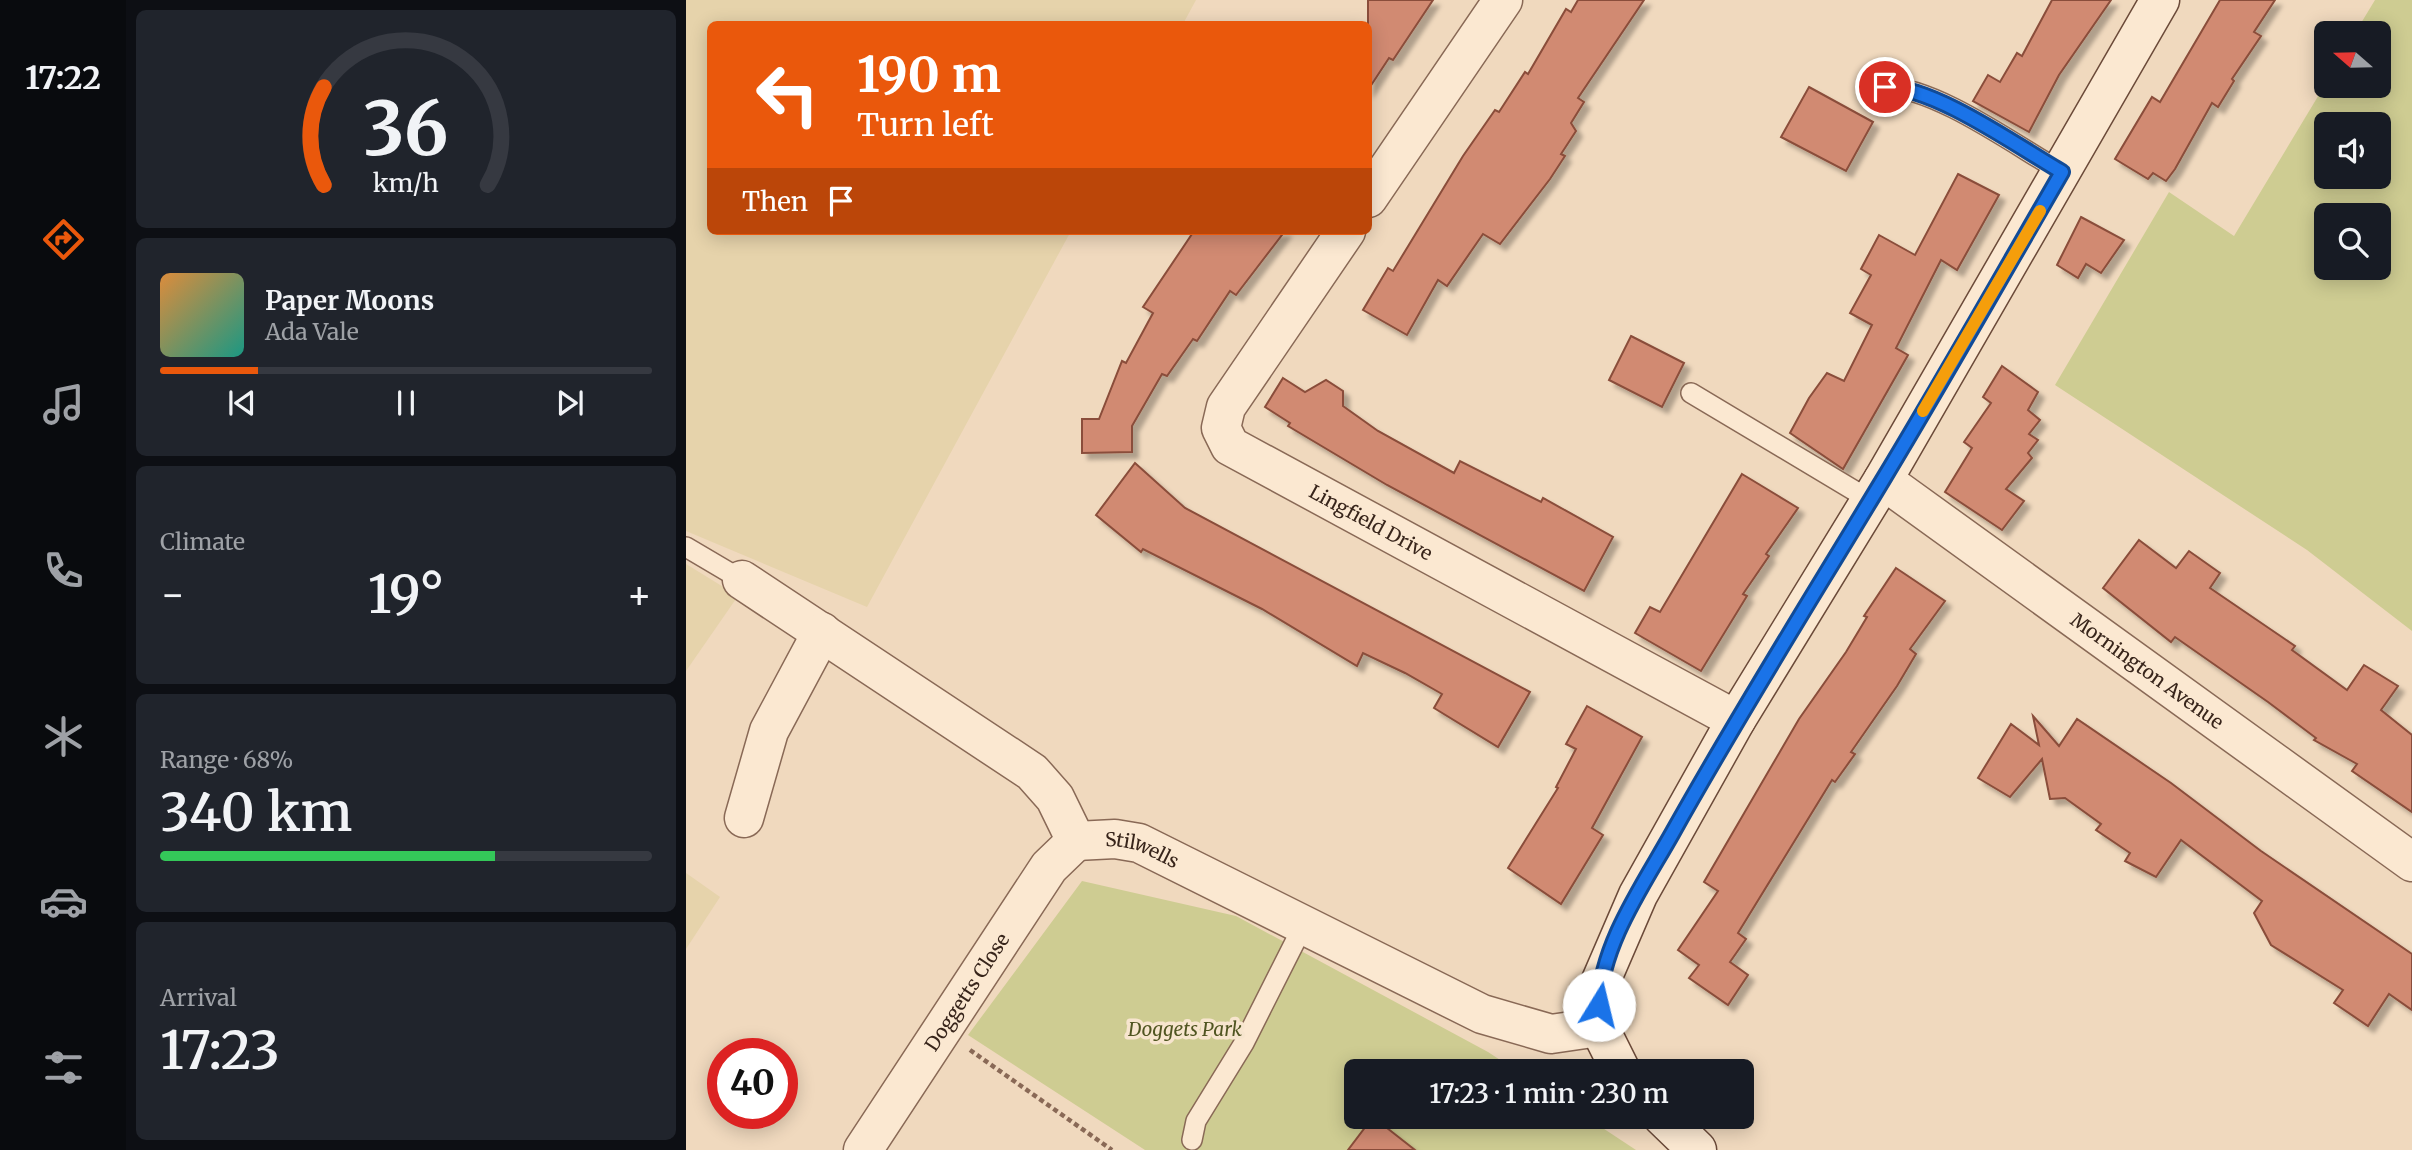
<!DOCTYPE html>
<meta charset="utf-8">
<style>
:root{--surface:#171b24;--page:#20242c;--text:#f1f3f6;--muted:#9ea1a6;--line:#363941;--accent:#ea580c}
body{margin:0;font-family:Merriweather,serif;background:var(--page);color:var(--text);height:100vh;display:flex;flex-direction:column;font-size:26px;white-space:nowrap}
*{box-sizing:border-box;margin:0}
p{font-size:23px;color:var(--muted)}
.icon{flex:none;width:38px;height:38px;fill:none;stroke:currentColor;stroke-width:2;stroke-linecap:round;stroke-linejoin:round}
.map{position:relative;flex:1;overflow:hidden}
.panel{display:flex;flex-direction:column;gap:10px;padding:10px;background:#0d0f14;width:560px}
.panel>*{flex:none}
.top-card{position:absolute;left:21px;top:21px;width:665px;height:214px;border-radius:10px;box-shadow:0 4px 18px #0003;background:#ea580c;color:#fff;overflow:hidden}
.needle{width:46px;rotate:290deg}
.tools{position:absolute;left:1628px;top:21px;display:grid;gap:14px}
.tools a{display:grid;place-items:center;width:77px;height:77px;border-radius:10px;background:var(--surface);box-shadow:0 4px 18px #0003;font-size:35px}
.speed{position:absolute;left:21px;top:1038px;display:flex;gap:14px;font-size:35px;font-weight:700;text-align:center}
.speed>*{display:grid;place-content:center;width:91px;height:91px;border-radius:50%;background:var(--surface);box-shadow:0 4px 18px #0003;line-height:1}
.speed .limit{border:10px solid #d22;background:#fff;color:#111}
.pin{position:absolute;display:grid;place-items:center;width:60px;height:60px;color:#fff;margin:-30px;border:4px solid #fff;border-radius:50%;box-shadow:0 2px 7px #0007}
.me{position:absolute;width:77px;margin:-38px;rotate:9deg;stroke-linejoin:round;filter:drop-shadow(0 0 5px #0008)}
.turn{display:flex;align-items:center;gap:24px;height:147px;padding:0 35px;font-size:32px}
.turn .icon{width:91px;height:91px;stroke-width:2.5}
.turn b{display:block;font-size:49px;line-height:60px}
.then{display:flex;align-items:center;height:66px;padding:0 35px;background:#0003;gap:14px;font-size:26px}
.big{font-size:52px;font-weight:600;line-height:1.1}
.panel .widget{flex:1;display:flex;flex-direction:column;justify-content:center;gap:10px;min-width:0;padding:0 24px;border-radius:10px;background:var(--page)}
.panel .dial{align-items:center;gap:0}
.dial svg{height:182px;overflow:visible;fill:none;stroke:var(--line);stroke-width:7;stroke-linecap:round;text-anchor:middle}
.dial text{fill:var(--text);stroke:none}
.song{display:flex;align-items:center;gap:21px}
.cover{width:84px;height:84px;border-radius:10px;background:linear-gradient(135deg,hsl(30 70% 55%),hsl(170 70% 35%))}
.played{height:7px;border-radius:4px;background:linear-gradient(90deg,var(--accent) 20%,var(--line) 20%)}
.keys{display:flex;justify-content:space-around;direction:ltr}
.heat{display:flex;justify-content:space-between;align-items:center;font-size:38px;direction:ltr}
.charge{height:10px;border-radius:5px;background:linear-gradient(90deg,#34c759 68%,var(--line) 0)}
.trip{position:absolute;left:658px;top:1059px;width:410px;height:70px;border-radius:10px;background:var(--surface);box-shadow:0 4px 18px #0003;font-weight:600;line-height:70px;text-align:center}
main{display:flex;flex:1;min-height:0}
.menu{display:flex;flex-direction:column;width:126px;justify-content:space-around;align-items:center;background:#090b0e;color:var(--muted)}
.menu .icon{width:49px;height:49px}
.menu .current{color:var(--accent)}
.menu b{font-size:32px;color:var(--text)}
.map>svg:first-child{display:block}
.farmland{fill:#e6d3ab}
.green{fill:#cecc92;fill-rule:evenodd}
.building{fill:#d18a72;stroke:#8a4d3a;stroke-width:2;filter:url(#shadow)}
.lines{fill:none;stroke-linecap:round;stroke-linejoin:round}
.lane-casing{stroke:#896956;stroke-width:22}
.street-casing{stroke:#896956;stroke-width:41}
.secondary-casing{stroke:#6b4a39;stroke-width:41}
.path{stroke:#896956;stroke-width:4.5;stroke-dasharray:5 3.5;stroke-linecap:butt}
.lane{stroke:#fbe8d1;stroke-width:19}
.street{stroke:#fbe8d1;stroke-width:38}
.secondary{stroke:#fbe8d1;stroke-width:38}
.route-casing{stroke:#114b97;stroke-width:18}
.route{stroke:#1a73e8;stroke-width:12}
.slow{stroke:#f59e0b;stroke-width:12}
.labels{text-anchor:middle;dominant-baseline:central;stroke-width:7;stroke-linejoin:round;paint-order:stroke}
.street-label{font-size:19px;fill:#38251b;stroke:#f7e5ce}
.park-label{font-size:19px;font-style:italic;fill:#505521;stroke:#f7e5ce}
</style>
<main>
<nav class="menu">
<b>17:22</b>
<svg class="icon current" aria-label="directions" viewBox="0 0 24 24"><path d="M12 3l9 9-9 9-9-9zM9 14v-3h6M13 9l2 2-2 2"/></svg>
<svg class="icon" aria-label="music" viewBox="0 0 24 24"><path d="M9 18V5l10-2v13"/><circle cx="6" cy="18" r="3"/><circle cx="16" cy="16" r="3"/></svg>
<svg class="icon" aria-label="phone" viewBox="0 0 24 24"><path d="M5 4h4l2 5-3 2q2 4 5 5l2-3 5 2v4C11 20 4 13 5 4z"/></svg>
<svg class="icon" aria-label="climate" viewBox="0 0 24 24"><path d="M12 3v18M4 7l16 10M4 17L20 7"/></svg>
<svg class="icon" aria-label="car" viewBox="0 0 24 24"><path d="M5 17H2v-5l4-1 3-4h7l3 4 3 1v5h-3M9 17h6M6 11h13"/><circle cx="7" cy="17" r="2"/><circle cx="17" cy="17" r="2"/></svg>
<svg class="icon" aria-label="filters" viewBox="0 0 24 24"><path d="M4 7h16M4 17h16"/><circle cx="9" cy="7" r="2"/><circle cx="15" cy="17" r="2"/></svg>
</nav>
<section class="panel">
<div class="widget dial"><svg viewBox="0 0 100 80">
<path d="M14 69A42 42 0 1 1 86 69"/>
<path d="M14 69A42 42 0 0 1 14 26" stroke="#ea580c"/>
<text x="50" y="56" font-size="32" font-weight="700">36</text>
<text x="50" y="72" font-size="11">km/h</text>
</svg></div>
<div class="widget">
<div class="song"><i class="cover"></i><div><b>Paper Moons</b><p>Ada Vale</p></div></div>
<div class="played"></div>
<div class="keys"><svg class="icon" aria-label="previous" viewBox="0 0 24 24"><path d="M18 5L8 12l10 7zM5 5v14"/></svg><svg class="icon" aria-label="pause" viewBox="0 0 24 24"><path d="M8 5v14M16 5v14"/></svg><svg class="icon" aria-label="next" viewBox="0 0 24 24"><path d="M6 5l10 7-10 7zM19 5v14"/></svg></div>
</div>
<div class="widget"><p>Climate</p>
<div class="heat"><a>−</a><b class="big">19°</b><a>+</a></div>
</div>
<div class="widget"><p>Range · 68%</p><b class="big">340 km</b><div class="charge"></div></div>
<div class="widget"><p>Arrival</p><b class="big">17:23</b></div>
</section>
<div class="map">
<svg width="1726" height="1150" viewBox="0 0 1726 1150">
<defs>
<filter id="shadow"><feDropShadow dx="6" dy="6" stdDeviation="2" flood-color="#0004"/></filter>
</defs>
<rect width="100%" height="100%" fill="#f0d9be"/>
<!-- farmland -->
<g class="farmland">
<polygon points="0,0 510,0 497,24 24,24 24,231 385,231 181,607 0,531"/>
<polygon points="0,564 52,596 0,671"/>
<polygon points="0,873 34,897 0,949"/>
</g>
<!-- green -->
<g class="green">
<path d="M1689,0H1726V631L1621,550L1369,385L1483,192L1548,236L1640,83V86H1692V33H1669ZM1640,124H1692V177H1640ZM1640,215H1692V268H1640Z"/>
<polygon points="396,881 550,916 802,1052 831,1071 670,1071 670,1116 900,1117 950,1150 459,1150 282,1035"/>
</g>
<!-- building -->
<g class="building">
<polygon points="682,0 747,0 707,60 703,58 682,90"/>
<polygon points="892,0 958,0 892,98 898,102 885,123 890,131 875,154 879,156 864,179 814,244 797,234 761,286 752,280 721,335 677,310 702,268 707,271 777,156 809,110 813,112 839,72 842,74 880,9 885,12"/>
<polygon points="1366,0 1425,0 1373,75 1343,132 1287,101 1302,75 1314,82 1331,53 1336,56"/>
<polygon points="1534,0 1589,0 1568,32 1575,36 1546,79 1548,81 1532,107 1526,103 1489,169 1480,181 1467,173 1462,179 1429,159 1466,97 1474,102"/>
<polygon points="1123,87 1187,122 1160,171 1095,137"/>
<polygon points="1272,174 1313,195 1271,270 1255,260 1210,348 1222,355 1157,469 1104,433 1123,398 1141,373 1158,381 1186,325 1164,313 1185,275 1175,269 1193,235 1229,255"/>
<polygon points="1395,217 1438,240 1415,273 1400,264 1392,278 1371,265"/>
<polygon points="508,231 599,231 550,295 544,291 511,341 507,339 481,376 476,374 446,426 446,452 396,453 396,419 413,419 436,361 440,363 467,313 457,307"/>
<polygon points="945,336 998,363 976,407 923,380"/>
<polygon points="1316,366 1352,392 1342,410 1354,420 1343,434 1352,440 1342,453 1346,458 1320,489 1338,501 1316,530 1259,492 1286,448 1278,442 1305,403 1297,397"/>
<polygon points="597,378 619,392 640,380 657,391 657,406 692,431 768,473 774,461 855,502 857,498 927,537 898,591 701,485 602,426 604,423 579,407"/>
<polygon points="449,463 499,508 844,692 812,747 748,708 756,694 719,673 677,653 671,666 576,609 457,549 455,552 410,515"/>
<polygon points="1056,474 1112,508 1080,554 1083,556 1057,594 1061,596 1015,671 949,633 964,607 974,612"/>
<polygon points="1453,540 1490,568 1503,551 1534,573 1524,588 1609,646 1606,650 1661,690 1678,665 1712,686 1695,710 1726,735 1726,812 1666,771 1671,764 1628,740 1630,738 1582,702 1489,637 1485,642 1417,588"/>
<polygon points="1210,568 1259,601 1224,649 1230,654 1211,686 1165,752 1169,754 1149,782 1146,780 1052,933 1060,939 1044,962 1062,975 1042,1005 1003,978 1013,965 992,950 1032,891 1018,882 1113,719 1160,652 1181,617 1178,616"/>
<polygon points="901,706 956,737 906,828 917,835 875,904 822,868 872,788 870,787 890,749 880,744"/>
<polygon points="1347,716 1373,746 1391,719 1485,783 1575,851 1726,954 1726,1010 1703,994 1682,1026 1648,1003 1657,990 1585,945 1568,913 1576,901 1495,840 1470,877 1439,861 1444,853 1410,830 1415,824 1379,798 1364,799 1356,759 1324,797 1292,778 1325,724 1353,745"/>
<polygon points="687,1117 729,1150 662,1150"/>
</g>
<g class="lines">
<defs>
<g id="lane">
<path d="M1199,87C1250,87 1330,146 1376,172"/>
<polyline points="1005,393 1184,500"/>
<polyline points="0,547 56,580"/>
<polyline points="506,1140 510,1121 558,1043 618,924"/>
</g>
<g id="street">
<polyline points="682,198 817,0"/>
<path id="s1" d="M660,231L540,407L535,428L544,446L1050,720"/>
<path id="s2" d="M1197,480L1726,862"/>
<polyline points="56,580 346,772 369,798 390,841"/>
<polyline points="58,818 83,731 136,632"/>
<path id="s3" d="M390,841L429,839L453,843L796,1014L865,1034L913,1027"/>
<path id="s4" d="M177,1150L363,867L390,841"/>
</g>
<g id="secondary">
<polyline points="935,1071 913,1027 914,983 952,895 1050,720 1197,480 1474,0"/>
<polyline points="976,1116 1011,1150"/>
</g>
</defs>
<!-- lane casing -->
<use href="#lane" class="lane-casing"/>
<!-- street casing -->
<use href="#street" class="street-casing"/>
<!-- secondary casing -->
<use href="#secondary" class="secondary-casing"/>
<!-- path -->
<polyline class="path" points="284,1050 426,1150"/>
<!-- lane -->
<use href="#lane" class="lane"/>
<!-- street -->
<use href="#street" class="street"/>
<!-- secondary -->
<use href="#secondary" class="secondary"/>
</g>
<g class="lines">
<defs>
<path id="route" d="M913,1005C915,944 958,884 987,832C1054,712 1127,596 1198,478C1259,377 1317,274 1376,172C1331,146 1249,87 1199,87"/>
</defs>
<!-- route casing -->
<use href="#route" class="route-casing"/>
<!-- route -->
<use href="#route" class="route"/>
<!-- slow -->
<polyline class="slow" points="1237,411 1354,211"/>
</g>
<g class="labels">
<!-- street labels -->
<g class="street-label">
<text stroke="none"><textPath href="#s1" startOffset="415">Lingfield Drive</textPath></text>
<text stroke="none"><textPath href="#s2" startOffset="326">Mornington Avenue</textPath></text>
<text stroke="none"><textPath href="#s3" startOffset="68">Stilwells</textPath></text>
<text stroke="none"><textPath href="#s4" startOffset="189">Doggetts Close</textPath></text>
</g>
<!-- park labels -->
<g class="park-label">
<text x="499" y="1029">Doggets Park</text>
</g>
</g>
</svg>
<div class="tools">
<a><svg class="needle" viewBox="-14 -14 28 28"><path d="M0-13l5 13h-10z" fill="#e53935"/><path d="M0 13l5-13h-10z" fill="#9ea1a6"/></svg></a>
<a><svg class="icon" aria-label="sound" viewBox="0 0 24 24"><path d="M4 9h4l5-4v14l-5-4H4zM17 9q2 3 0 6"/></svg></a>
<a><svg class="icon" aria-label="search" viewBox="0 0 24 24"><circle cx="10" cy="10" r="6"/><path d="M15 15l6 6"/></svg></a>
</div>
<div class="speed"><div class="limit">40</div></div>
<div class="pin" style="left:1199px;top:87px;background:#d93025"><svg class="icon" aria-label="arrive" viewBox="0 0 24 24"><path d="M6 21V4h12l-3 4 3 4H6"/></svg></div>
<svg class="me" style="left:913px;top:1005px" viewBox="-20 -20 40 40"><circle r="19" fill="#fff"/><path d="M0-13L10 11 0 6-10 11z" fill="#1a73e8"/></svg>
<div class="trip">17:23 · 1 min · 230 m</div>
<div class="top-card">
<div class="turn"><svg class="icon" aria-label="left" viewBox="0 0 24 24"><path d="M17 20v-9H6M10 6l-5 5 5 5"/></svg><div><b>190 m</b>Turn left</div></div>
<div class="then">Then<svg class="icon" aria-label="arrive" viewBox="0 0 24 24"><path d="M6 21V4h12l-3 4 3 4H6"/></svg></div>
</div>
</div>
</main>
